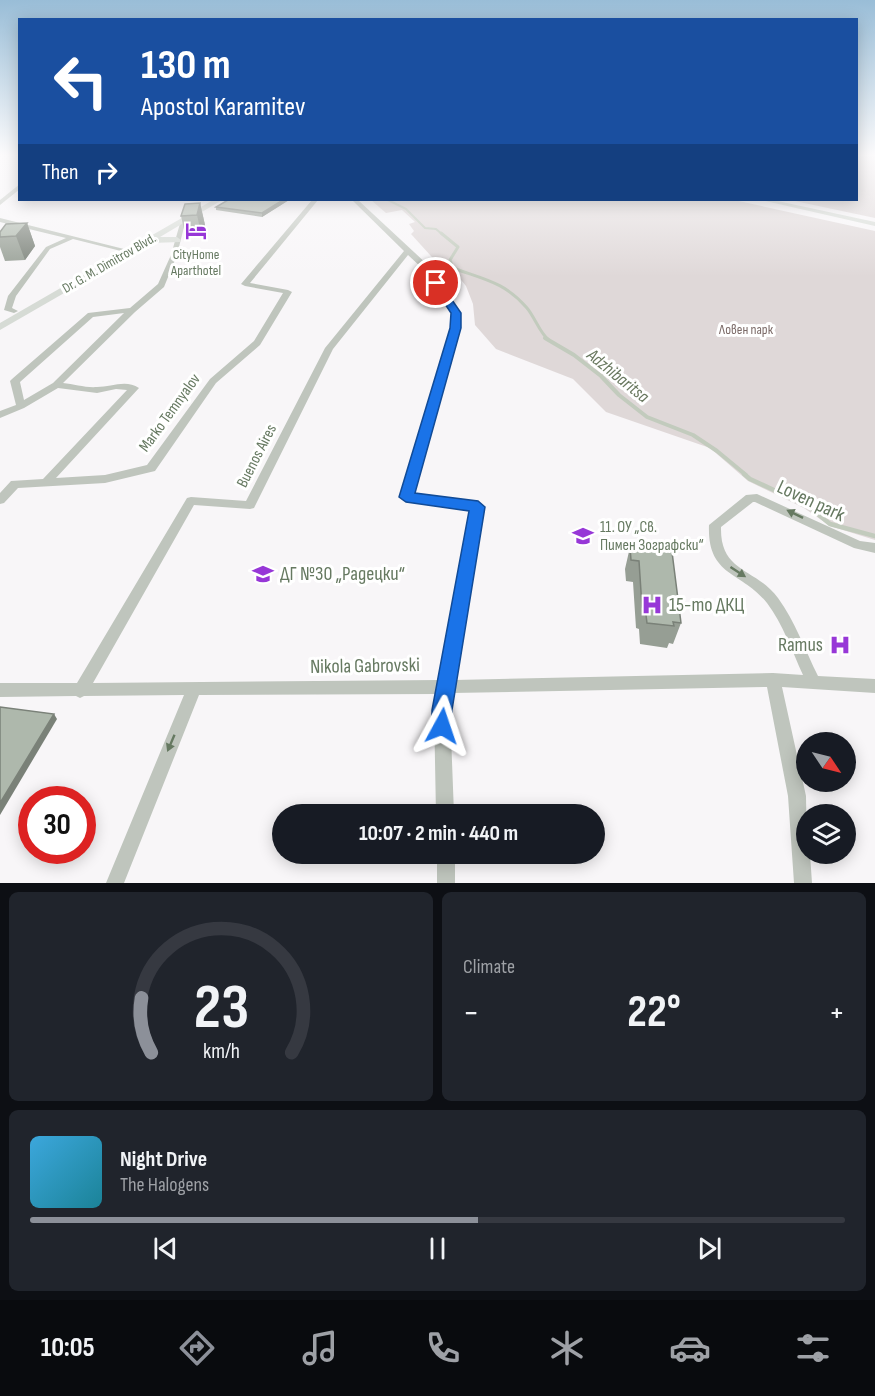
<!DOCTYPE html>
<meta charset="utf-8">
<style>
:root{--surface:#171b24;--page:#20242c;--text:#f1f3f6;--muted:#9ea1a6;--line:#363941;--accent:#8c9099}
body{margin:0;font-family:"Sofia Sans Condensed",sans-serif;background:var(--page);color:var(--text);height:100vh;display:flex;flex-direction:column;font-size:22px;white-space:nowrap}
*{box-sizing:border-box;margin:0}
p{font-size:20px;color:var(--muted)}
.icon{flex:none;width:33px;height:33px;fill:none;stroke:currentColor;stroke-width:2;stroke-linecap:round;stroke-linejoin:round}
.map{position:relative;height:883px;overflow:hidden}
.drawer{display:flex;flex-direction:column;gap:9px;padding:9px;background:#0d0f14;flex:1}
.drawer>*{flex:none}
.banner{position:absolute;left:18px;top:18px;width:840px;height:183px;border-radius:0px;box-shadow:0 3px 15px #0003;background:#1a4fa0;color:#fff;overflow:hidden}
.needle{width:39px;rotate:125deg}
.controls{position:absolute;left:796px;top:732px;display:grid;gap:12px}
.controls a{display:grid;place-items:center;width:60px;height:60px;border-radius:50%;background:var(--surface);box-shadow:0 3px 15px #0003;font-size:30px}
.speed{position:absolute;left:18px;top:786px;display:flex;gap:12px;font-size:30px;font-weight:700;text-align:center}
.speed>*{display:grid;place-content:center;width:78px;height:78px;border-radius:50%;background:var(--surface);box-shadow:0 3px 15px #0003;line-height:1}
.speed .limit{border:9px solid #d22;background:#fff;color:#111}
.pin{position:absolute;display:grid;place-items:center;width:51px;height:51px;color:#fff;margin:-26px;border:3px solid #fff;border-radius:50%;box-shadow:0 2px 6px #0007}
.me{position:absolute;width:66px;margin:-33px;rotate:5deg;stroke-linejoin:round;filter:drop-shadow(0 0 4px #0008)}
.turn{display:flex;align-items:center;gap:21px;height:126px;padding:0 24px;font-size:27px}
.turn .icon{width:78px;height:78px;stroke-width:2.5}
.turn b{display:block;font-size:42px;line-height:51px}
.then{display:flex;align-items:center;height:57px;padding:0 24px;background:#0003;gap:12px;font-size:22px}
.big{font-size:45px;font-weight:700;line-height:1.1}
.drawer .card{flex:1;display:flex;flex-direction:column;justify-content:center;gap:9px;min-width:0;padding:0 21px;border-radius:9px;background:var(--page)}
.drawer .dial{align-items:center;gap:0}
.dial svg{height:156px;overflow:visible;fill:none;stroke:var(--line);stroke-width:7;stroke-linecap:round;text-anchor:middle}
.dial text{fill:var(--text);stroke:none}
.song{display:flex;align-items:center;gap:18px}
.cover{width:72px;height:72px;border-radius:9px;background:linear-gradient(135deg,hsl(200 70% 55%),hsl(190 70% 35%))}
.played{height:6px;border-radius:3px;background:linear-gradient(90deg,var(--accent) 55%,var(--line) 55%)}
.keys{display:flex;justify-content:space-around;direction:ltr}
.heat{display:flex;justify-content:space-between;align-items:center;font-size:33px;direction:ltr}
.drawer .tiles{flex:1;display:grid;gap:9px;grid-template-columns:1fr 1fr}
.card:last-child{grid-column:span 2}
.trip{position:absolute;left:272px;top:804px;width:333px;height:60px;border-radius:30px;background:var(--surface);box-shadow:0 3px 15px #0003;font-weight:700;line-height:60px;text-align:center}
.tabs{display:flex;height:96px;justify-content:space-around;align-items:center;background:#090b0e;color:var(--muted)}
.tabs .icon{width:42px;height:42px}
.tabs .active{color:var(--accent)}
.tabs b{font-size:27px;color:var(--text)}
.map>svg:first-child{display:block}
.green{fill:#dfd8d8}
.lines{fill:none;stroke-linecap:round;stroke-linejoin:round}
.stream-far3{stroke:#c2cbbd;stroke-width:2}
.stream-far2{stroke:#c2cbbd;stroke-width:3}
.stream-far1{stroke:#c2cbbd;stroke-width:4}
.stream{stroke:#c2cbbd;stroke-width:4.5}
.minor{fill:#bfc5bd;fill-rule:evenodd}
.major{fill:#d6dbd5;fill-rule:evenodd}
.wall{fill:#969e94}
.shaded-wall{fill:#7a8178}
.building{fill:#aeb8ac;stroke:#7a8178;stroke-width:1.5}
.oneway{fill:#667961}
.route{fill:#1a73e8;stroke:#114b97;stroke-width:1.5}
.labels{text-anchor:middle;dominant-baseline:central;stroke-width:6;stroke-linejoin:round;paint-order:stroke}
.far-poi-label{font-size:14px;fill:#667961;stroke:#fff}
.far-street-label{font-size:14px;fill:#667961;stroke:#fff}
.far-park-label{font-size:14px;fill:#7c6b68;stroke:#fff}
.street-label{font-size:16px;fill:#667961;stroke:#fff}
.poi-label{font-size:16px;fill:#667961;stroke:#fff;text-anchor:start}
.water-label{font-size:18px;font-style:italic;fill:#6a7960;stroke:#fff}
.near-street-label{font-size:20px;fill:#667961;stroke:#fff}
.near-poi-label{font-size:20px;fill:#667961;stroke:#fff;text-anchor:start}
</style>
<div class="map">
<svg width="875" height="883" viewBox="0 0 875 883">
<rect width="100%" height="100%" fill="#f8f6f8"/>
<!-- green -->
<g class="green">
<polygon points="857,154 875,154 875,218 790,200 856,200"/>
<polygon points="371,200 734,200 875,231 875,540 830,526 804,508 748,481 710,448 606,412 573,379 496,349 475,325 473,304 466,286 454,271 440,266 411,234 414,231 409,224 415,222 402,210 386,213"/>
</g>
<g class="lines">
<!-- stream-far3 -->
<polyline class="stream-far3" points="388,200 406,209 425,228 436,229 443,235"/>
<!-- stream-far2 -->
<path class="stream-far2" d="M441,233L458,247L450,260L453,268C483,279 505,282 527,308C534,316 541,335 548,339"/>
<!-- stream-far1 -->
<polyline class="stream-far1" points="545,338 574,355 601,376 619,395 647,417 693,435 717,451 746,475"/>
<!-- stream -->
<polyline class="stream" points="744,474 750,479 808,506 830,524 875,536"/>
<!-- minor -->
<g class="minor">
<polygon points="20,184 20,189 0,205 0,200"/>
<path d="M312,200H318L250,283L288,290L292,292L260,345L216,383L155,471L105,483L18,488L4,503L0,504V493L11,481L43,479L127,390L116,389L97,393L58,388L24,408L0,418V411L16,405L10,381L12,379L88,313L130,308L158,284L171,255L181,220L186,219L177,255L164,287L135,312L63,383C74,384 86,388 97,387C111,387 126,379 139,388L56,478L105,475L147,465L210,379L254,341L283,293L245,286L241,284ZM124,313L53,383L24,400L20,382L93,317Z"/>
<path d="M352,200H358L429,266L460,313L459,329L413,494L478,503L482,504L484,507L455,680L773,673L803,675C792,651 783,624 767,603C742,571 707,577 709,525L746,495L757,494L860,541L875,543V553L854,548L755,502H753L721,527C720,573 755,567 778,598C795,621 805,650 818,676L875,679V693L782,687L806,796L807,854H810L812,883H794L788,796L767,687L452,693L450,709L454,814H436L434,709L437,694L199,695L124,883H106L184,695L84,696L80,698L76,696L0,697V683H77L187,498L191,497L246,501L325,348L404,251ZM408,255L423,269L452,313L451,329L400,497L402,500L406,501L472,510L440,680L93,683L194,505L250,509L254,508L333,349Z"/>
<polygon points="0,218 124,249 121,251 73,239 50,249 16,296 12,308 18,311 14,313 4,310 8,296 46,247 66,238 0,222"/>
<rect x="437" y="854" width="18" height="29"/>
</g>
<!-- major -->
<g class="major">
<polygon points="213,200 222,200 160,237 177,237 181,240 180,242 151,243 0,330 0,323"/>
<polygon points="761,200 773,200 875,222 875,226"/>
</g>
</g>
<!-- wall -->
<g class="wall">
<polygon points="289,200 262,217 216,210 216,207"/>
<polygon points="200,203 205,225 202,237 186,238 181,216"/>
<polygon points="27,223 35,246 25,260 5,261 0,247 0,232"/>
<polygon points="630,547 681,623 673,644 669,643 667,648 640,644 639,629 636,628 633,582 626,581 625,569"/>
</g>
<!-- shaded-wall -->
<g class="shaded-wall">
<polygon points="283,200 289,200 262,217 262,213"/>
<polygon points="200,203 205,225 202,237 197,215"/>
<polygon points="27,223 35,246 25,260 16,236"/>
<polygon points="54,714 57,719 0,815 0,803"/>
</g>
<!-- building -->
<g class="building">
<polygon points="228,200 283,200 262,213 216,207"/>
<polygon points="200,203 197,215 181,216 185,204"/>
<polygon points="27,223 16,236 0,237 0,232 6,224"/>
<polygon points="630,547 672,552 681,623 673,622 674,626 647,623 645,607 642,607 639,561 631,560"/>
<polygon points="0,707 54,714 0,803"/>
</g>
<!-- one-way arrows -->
<defs><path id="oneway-solid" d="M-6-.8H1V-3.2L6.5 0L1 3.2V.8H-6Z" transform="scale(1.5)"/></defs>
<g class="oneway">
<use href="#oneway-solid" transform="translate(795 514) rotate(-154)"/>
<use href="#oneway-solid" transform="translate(738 572) rotate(33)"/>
<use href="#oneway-solid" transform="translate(171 743) rotate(113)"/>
</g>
<!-- sky -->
<linearGradient id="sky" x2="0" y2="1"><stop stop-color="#99bdd7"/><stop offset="0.56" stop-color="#fcfbfc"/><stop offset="1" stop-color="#fcfbfc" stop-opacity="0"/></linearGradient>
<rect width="875" height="277" fill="url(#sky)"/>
<!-- route -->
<polygon class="route" points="436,280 439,281 461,313 461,328 415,493 478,501 485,507 452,710 453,726 450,733 442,735 435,733 432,726 432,710 469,511 406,502 399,497 450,328 451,313 431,283"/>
<!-- icons -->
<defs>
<symbol id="hotel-bare" viewBox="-9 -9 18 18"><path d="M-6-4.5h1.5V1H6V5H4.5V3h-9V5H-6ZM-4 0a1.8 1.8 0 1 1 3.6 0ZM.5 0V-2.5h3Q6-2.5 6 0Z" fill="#9737d7" stroke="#fff" stroke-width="2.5" paint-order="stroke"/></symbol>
<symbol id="school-bare" viewBox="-9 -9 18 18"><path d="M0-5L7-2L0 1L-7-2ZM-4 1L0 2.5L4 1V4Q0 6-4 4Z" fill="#9737d7" stroke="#fff" stroke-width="2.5" paint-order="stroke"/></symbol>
<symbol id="hospital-bare" viewBox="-9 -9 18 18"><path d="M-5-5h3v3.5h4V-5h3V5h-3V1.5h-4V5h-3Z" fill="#9737d7" stroke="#fff" stroke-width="2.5" paint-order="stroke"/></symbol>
</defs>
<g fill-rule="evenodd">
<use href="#hotel-bare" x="181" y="216" width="30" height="30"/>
<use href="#school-bare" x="568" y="521" width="30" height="30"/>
<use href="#school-bare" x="248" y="559" width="30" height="30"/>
<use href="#hospital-bare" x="637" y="590" width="30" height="30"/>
<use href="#hospital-bare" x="825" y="630" width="30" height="30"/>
</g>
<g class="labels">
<!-- far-poi labels -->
<g class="far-poi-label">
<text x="196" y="254">CityHome<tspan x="196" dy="16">Aparthotel</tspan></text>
</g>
<!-- far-street labels -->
<g class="far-street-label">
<text transform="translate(109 263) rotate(-30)">Dr. G. M. Dimitrov Blvd.</text>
</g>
<!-- far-park labels -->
<g class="far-park-label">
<text x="746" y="329">Ловен парк</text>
</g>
<!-- street labels -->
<g class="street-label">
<text transform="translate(170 413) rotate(-54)">Marko Temnyalov</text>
<text transform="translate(257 456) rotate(-63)">Buenos Aires</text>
</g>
<!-- poi labels -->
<g class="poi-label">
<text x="600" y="527">11. ОУ „Св.<tspan x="600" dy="18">Пимен Зографски“</tspan></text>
</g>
<!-- water labels -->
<g class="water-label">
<text transform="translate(618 376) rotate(39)">Adzhibaritsa</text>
</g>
<!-- near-street labels -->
<g class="near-street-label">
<text transform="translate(811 501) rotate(25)">Loven park</text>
<text transform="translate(365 666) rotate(-1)">Nikola Gabrovski</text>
</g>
<!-- near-poi labels -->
<g class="near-poi-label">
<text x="280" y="574">ДГ №30 „Радецки“</text>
<text x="669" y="605">15-то ДКЦ</text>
<text x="823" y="645" text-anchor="end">Ramus</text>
</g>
</g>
</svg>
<div class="controls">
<a><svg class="needle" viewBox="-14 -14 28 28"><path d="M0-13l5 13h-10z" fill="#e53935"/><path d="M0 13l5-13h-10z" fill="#9ea1a6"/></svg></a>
<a><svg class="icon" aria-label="layers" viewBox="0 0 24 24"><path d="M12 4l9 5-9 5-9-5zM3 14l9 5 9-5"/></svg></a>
</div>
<div class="speed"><div class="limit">30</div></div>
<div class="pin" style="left:436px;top:283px;background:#d93025"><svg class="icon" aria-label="arrive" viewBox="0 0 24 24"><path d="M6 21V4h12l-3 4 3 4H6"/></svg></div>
<svg class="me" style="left:442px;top:726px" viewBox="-20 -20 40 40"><path d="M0-17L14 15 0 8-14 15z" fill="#1a73e8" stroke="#fff" stroke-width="4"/></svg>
<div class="trip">10:07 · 2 min · 440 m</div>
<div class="banner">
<div class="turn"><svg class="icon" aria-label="left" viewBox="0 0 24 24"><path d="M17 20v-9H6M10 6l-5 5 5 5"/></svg><div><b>130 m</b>Apostol Karamitev</div></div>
<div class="then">Then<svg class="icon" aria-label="right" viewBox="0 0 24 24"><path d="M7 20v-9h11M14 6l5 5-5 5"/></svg></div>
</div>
</div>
<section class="drawer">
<div class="tiles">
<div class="card dial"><svg viewBox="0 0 100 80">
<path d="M14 69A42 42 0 1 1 86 69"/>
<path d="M14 69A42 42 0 0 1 9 41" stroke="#8c9099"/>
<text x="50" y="56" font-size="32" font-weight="700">23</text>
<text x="50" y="72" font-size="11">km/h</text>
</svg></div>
<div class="card"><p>Climate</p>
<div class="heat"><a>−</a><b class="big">22°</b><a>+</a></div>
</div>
<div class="card">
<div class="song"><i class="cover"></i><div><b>Night Drive</b><p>The Halogens</p></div></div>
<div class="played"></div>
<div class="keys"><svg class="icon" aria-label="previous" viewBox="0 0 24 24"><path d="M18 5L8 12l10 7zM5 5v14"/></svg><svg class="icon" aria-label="pause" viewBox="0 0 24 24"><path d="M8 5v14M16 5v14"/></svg><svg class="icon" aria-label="next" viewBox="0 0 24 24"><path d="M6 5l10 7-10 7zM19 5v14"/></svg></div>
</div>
</div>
</section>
<nav class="tabs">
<b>10:05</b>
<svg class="icon active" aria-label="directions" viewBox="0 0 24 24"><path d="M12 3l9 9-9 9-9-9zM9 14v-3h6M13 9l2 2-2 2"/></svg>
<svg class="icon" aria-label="music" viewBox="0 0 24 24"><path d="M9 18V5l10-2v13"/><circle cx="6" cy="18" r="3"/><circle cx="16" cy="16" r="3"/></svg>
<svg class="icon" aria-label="phone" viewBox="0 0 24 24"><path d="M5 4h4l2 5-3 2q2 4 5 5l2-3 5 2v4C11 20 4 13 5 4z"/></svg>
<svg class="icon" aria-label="climate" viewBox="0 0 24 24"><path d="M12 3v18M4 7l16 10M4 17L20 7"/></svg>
<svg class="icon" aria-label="car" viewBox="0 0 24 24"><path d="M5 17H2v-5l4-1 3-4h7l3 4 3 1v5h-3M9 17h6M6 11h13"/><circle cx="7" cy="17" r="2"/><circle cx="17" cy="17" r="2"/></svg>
<svg class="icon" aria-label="filters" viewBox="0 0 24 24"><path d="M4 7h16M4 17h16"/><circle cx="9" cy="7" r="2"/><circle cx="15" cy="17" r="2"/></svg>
</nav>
